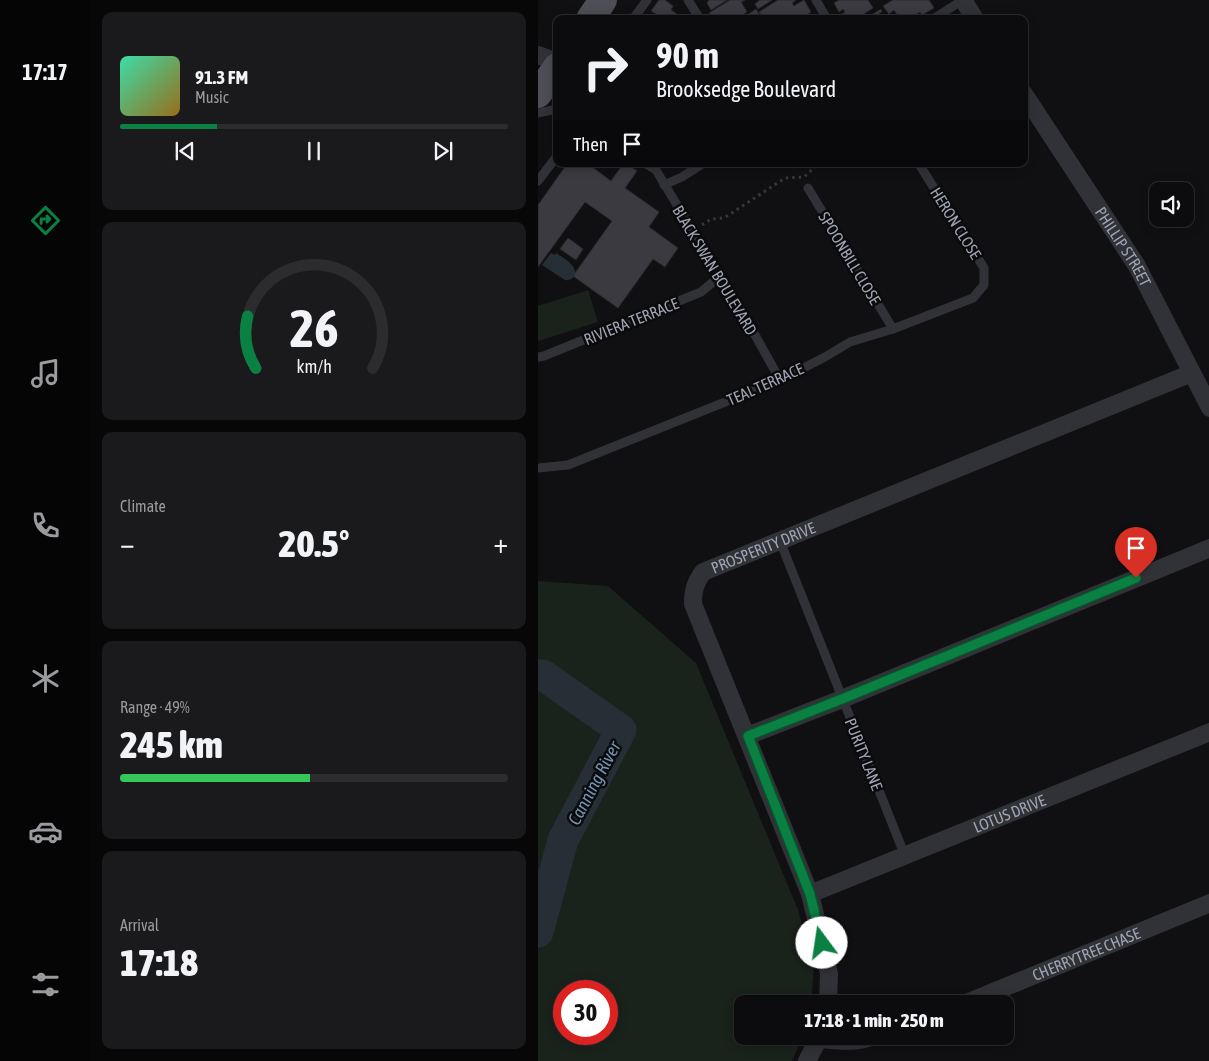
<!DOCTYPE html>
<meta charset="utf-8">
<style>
:root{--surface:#0c0c0e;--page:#1a1a1c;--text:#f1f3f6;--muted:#9a9b9e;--line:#2c2c2e;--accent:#0b8043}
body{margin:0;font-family:"Asap Condensed",sans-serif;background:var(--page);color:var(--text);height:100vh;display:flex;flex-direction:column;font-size:19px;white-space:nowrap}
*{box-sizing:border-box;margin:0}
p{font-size:16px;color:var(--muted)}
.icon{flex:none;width:28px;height:28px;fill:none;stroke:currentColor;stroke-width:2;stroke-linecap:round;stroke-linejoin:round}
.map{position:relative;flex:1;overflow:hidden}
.side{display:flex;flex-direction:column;gap:12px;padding:12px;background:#070708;width:448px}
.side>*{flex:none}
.guide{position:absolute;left:15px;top:15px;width:475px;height:152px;border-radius:10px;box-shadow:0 2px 12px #0003,0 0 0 1px var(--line);background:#0c0c0e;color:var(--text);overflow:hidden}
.fabs{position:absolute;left:611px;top:182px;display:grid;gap:10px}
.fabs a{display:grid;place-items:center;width:45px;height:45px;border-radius:10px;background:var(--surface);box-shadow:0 2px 12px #0003,0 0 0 1px var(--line);font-size:25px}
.speed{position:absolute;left:15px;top:980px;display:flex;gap:10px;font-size:25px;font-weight:700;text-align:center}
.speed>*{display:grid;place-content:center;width:65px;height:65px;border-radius:50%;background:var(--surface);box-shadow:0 2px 12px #0003,0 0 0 1px var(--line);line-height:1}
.speed .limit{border:8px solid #d22;background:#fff;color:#111}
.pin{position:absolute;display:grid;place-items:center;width:42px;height:42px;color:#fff;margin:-51px -21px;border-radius:50% 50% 50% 0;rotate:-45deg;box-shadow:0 0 5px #0007}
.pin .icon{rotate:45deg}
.me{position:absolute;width:55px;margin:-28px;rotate:346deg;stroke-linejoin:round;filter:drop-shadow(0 0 4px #0008)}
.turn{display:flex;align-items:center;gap:18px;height:105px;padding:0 20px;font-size:22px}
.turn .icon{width:65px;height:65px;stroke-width:2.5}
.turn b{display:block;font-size:35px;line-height:42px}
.then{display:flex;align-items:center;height:48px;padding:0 20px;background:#0003;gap:10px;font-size:19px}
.big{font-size:38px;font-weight:800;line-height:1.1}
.side .tile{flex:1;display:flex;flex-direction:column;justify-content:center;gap:8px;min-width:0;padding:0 18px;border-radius:10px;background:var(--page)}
.side .dial{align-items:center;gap:0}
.dial svg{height:130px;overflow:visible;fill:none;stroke:var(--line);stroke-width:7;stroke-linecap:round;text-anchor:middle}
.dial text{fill:var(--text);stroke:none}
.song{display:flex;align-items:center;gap:15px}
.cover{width:60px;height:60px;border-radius:8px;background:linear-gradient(135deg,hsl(160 70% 55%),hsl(40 70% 35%))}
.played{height:5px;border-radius:2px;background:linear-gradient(90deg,var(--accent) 25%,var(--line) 25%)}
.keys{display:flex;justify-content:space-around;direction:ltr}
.heat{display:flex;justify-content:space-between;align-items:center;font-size:28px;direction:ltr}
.charge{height:8px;border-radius:4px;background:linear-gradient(90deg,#34c759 49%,var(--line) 0)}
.trip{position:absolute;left:196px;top:995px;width:280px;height:50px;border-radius:10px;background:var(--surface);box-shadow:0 2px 12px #0003,0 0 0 1px var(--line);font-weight:800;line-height:50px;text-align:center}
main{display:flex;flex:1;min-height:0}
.menu{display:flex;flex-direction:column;width:90px;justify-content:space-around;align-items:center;background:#050506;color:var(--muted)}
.menu .icon{width:35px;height:35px}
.menu .on{color:var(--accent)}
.menu b{font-size:22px;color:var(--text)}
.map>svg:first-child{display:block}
.green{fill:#1a221c;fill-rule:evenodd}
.water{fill:#262e36}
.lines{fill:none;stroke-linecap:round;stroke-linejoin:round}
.river{stroke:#262e36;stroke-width:31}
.building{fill:#3a3a40;stroke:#2a2a2e}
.path{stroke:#37383e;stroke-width:3;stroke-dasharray:2.5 4;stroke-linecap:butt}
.lane{stroke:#313237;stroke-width:9}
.street{stroke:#313237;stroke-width:18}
.primary{stroke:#4d4e56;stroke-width:28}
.route-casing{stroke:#07532c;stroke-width:12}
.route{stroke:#0b8043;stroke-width:9}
.labels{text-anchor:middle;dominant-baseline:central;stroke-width:5;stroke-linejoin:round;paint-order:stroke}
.street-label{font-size:16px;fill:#a0a5b4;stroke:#0b0b0d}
.water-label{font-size:18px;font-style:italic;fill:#7292b4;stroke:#0b0b0d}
</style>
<main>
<nav class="menu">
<b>17:17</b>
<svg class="icon on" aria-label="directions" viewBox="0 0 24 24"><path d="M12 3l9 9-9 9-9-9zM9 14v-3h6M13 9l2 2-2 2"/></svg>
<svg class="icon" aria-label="music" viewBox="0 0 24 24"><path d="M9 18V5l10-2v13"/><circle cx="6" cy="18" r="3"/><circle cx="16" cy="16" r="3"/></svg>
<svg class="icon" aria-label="phone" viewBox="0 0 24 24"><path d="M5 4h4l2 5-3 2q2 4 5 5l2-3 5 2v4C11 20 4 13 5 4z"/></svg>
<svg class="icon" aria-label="climate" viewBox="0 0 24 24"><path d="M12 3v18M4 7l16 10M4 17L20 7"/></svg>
<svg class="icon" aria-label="car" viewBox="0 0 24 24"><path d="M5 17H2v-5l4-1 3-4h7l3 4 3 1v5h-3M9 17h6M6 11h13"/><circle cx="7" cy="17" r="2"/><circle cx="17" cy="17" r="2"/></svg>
<svg class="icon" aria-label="filters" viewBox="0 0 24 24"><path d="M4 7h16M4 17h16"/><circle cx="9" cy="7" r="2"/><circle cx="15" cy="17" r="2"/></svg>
</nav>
<section class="side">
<div class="tile">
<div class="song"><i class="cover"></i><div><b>91.3 FM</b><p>Music</p></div></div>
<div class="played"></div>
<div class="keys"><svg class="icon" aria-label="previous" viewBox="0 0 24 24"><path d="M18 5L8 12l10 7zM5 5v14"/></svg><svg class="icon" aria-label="pause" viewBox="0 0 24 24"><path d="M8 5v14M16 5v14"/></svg><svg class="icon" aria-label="next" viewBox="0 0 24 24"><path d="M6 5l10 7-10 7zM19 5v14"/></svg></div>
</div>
<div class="tile dial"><svg viewBox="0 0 100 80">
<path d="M14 69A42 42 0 1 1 86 69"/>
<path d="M14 69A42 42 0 0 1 9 37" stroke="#0b8043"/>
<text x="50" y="56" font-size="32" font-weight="700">26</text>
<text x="50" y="72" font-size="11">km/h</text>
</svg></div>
<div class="tile"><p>Climate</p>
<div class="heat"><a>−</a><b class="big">20.5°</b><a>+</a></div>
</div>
<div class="tile"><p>Range · 49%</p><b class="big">245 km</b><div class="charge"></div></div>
<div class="tile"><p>Arrival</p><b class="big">17:18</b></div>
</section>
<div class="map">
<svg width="672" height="1061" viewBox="0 0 672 1061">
<rect width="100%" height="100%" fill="#101012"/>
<!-- green -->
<g class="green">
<polygon points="50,290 60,322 0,341 0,306"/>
<path d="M0,581L70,586L158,663L260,910L276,966L273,1004H205V1036H265L254,1061H0ZM26,991H69V1034H26Z"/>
</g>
<!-- water -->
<path class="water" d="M13,253L17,255L18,253C27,259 36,263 38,274C35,278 32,281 27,280L4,265Z"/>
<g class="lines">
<!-- river -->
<polyline class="river" points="0,675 5,675 83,730 25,840 0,932"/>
</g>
<!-- building -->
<g class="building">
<polygon points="121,0 127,0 135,6 133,10 146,19 117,19 120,15 113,11"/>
<polygon points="171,0 189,0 173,10 169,3"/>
<polygon points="192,0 207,0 203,2 209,12 198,19 183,19 182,17 179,19 175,19 171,13"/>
<polygon points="221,0 234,0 220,9 217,4 221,1"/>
<polygon points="240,0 258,0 254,3 256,6 266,0 273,12 262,19 234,19 232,17 226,19 221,12"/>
<polygon points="301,0 330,0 335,8 318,19 298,19 297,18 307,12 305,9 301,12 296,3"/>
<polygon points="355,0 391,0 396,8 384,15 382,12 371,19 362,19 356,10 351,14 345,6"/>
<polygon points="218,9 224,19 203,19"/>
<polygon points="343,9 344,12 341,13 344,19 327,19"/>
<polygon points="29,164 50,164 73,181 85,164 89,164 99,171 87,188 121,212 111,227 140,248 127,267 115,259 80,308 35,276 74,221 47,202 0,267 0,205"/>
<polygon points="30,238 45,249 38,260 22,249"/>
</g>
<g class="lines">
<!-- path -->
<polyline class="path" points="164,225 173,219 186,218 247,178 266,177 280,164"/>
<!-- lane -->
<g class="lane">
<polyline points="150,0 162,19"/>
<polyline points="278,0 289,19"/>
<polyline points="95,19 109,0"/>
<polyline points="395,19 425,0"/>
<polyline points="0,113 19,109"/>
<polyline points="108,164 118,170 217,335 242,380"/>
<polyline points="0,181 19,156"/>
<polyline points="126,185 144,177 164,164"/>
<polyline points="270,188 355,329"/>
<polyline points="0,357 6,356 163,292 181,277"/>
<polyline points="0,468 30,465 242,380 287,357 312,342 355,329 435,298 446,285 446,268 381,164"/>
<polyline points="242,541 367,856"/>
</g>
<!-- street -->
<g class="street">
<polyline points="425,0 437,19"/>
<polyline points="0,55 19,62"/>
<path id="s1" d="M486,94L599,266L672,408"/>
<polyline points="209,736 304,699 672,548"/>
<path id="s2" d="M272,894L672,732"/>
<path id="s3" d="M290,1004L291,974L288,960L272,894L155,604C155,591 157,583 165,572L654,373"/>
<path id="s4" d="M426,1004L672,903"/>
<path d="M281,1039C298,1040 317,1044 334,1036"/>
<polyline points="269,1061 282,1036"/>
</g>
<!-- primary -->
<g class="primary">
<polyline points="52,19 65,0"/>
<polyline points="0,94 19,67"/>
</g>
</g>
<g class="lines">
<defs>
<polyline id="route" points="284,943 272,894 210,736 304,699 598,578"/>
</defs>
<!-- route casing -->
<use href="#route" class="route-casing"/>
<!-- route -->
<use href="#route" class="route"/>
</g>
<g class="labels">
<!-- street labels -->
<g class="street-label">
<text transform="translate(418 223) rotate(58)">HERON CLOSE</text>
<text stroke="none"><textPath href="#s1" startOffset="182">PHILLIP STREET</textPath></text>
<text transform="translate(312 258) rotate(59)">SPOONBILL CLOSE</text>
<text transform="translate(177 270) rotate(59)">BLACK SWAN BOULEVARD</text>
<text transform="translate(93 321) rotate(-22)">RIVIERA TERRACE</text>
<text transform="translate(227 384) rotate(-24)">TEAL TERRACE</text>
<text stroke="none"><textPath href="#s3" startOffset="524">PROSPERITY DRIVE</textPath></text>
<text transform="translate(326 754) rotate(68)">PURITY LANE</text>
<text stroke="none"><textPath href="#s2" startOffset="215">LOTUS DRIVE</textPath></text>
<text stroke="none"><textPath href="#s4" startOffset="132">CHERRYTREE CHASE</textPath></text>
</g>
<!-- water labels -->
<g class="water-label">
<text transform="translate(56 783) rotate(-62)">Canning River</text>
</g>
</g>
</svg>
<div class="fabs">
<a><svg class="icon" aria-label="sound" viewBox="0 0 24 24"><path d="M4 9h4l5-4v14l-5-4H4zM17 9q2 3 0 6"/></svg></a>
</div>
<div class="speed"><div class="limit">30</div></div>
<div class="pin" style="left:598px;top:578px;background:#d93025"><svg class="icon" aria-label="arrive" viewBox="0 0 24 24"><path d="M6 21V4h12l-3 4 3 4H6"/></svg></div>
<svg class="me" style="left:284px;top:943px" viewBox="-20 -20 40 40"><circle r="19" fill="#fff"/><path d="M0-13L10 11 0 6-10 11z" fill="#0b8043"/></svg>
<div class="trip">17:18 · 1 min · 250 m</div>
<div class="guide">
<div class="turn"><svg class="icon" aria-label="right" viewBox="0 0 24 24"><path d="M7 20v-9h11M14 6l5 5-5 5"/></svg><div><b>90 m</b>Brooksedge Boulevard</div></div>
<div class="then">Then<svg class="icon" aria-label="arrive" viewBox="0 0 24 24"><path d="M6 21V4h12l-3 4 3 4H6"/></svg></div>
</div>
</div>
</main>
